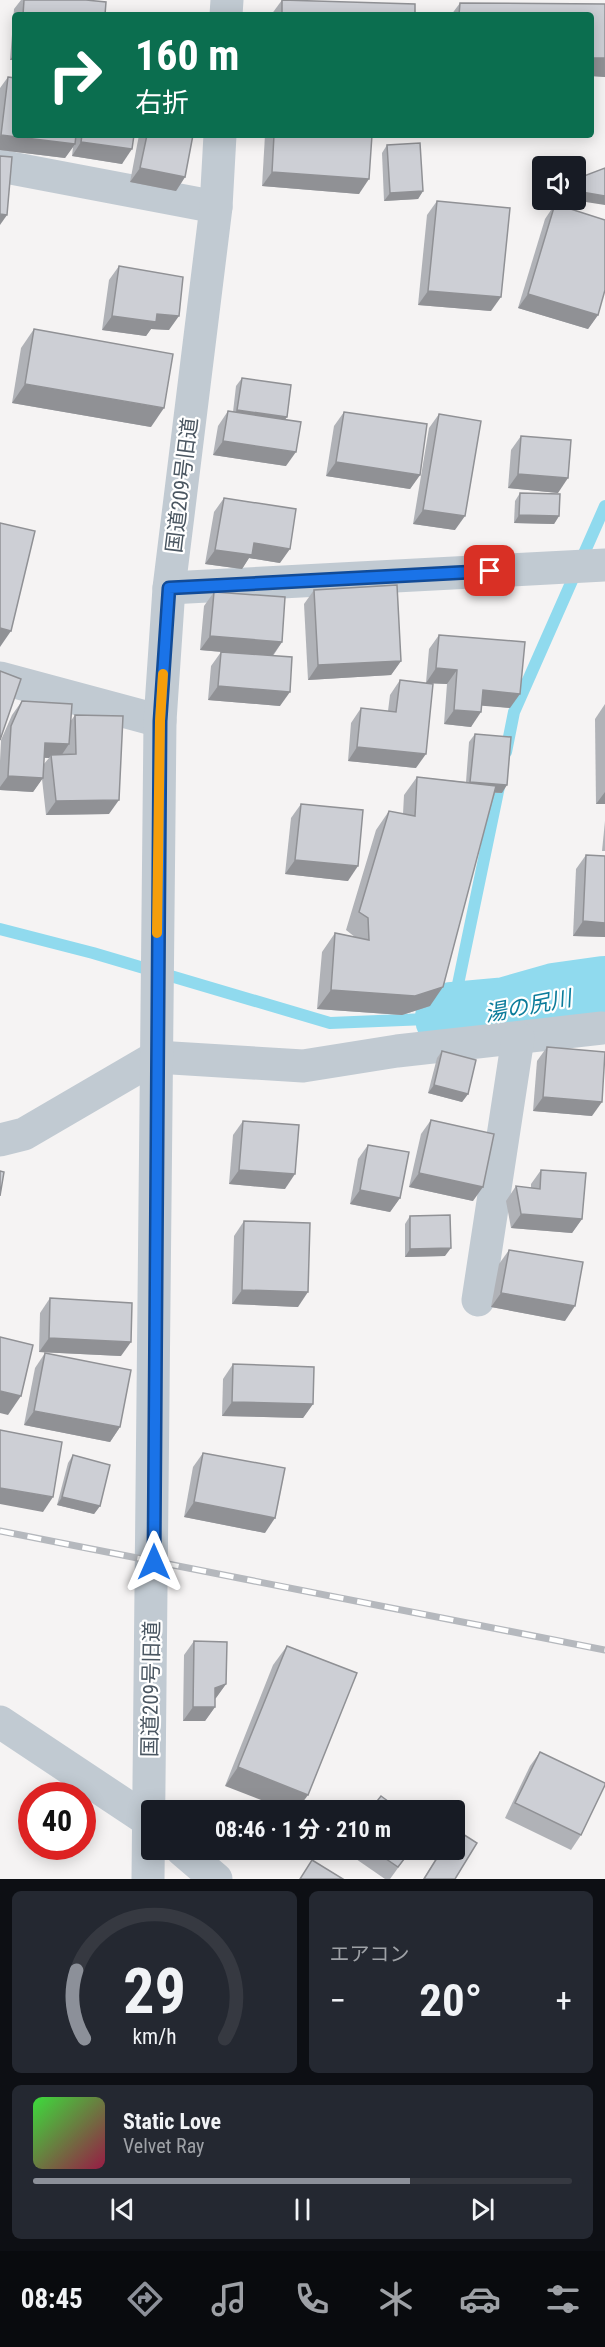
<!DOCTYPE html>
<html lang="ja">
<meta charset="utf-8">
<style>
:root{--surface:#171b24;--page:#242831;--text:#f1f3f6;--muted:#9ea1a6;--line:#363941;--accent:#8c9099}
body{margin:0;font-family:"Roboto Condensed","Noto Sans JP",sans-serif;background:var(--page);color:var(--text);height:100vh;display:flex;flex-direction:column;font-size:22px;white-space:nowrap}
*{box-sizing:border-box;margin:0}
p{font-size:20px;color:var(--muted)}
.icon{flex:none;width:33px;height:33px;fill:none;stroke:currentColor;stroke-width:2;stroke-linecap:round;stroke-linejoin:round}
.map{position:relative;height:1879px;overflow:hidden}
.details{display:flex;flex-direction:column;gap:12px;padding:12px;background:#0d0f14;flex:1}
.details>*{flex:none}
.banner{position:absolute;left:12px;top:12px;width:582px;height:126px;border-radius:6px;box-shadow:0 3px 15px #0003;background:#0b6e4f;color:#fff;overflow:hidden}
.fabs{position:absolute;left:532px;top:156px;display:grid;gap:12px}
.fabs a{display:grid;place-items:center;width:54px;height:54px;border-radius:6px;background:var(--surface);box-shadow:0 3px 15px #0003;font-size:30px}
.speed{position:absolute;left:18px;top:1782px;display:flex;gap:12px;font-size:30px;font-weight:700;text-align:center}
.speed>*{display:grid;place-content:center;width:78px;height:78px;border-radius:50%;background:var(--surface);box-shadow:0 3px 15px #0003;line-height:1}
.speed .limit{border:9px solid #d22;background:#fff;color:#111}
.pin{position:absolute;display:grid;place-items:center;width:51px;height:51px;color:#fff;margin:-26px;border-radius:12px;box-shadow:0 3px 9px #0006}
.me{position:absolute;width:66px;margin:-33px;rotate:0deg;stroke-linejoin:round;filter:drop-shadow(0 0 4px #0008)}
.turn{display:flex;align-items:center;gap:21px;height:126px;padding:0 24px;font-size:27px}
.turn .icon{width:78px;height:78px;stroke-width:2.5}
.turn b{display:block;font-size:42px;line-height:51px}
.big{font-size:45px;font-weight:700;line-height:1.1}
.details .card{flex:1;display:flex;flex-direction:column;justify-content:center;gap:9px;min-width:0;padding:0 21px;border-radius:9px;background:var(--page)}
.details .dial{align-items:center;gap:0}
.dial svg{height:156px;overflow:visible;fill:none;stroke:var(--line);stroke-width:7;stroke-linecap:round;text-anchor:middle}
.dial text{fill:var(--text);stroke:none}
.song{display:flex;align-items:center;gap:18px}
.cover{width:72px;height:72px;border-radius:9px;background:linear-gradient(135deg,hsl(120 70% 55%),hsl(340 70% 35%))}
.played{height:6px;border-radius:3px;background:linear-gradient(90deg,var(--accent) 70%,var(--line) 70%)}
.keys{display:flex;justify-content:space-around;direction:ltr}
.heat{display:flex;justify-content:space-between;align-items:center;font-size:33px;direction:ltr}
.details .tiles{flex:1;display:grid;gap:12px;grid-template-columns:1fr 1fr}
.card:last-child{grid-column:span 2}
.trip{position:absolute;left:141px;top:1800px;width:324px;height:60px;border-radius:6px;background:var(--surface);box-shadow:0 3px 15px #0003;font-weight:700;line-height:60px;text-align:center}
.menu{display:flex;height:96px;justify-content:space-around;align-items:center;background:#090b0e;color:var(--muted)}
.menu .icon{width:42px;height:42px}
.menu .on{color:var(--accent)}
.menu b{font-size:27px;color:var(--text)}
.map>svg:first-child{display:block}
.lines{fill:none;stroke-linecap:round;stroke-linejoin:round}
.stream{stroke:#90daee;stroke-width:12}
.river{stroke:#90daee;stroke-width:72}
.minor{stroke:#c1cad2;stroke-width:33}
.rail-casing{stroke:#b5b8bd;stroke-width:7}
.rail{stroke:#fff;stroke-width:4.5;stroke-dasharray:14;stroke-linecap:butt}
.wall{fill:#b0b2b7;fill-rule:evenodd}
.shaded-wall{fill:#909195}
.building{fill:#cdcfd5;stroke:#909195;stroke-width:1.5}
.route-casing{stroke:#114b97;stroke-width:15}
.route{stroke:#1a73e8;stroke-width:10}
.slow{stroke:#f59e0b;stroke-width:10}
.labels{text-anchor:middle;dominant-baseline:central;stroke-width:4.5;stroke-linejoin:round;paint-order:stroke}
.street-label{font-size:21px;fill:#4a5661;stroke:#fff}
.water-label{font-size:22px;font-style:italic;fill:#0c7c9b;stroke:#fff}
</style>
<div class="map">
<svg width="605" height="1879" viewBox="0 0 605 1879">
<rect width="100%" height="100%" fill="#f5f3f3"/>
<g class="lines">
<!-- stream -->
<g class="stream">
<polyline points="506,752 514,712 605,506"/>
<polyline points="0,929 93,953 330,1023 451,1018 501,777"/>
</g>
<!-- river -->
<polyline class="river" points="451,1018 506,1013 555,999 605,992"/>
<!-- minor -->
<g class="minor">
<polyline points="226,15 227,0"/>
<polyline points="0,166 216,207"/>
<polyline points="169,588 605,565"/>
<polyline points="0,678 160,721"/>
<polyline points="0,1140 24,1134 156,1057 303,1066 397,1051 602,1028"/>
<polyline points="478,1300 518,1038"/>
<polyline points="0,1722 152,1823"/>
<polyline points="182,1850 216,1879"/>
<polyline points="148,1879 160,721 169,588 216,207 220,135"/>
</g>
<defs>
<polyline id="rail" points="0,1531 605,1650"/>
</defs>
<!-- rail casing -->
<use href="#rail" class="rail-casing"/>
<!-- rail -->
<use href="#rail" class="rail"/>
</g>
<!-- wall -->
<g class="wall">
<polygon points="21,0 86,0 105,15 15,15 15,60 10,60 14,9"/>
<polygon points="282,0 415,15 271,15"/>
<polygon points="460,3 605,4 605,77 591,76 591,15 451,15"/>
<polygon points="8,77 15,135 134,135 122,164 72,156 73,147 65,158 0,150 0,88"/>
<polygon points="139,135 193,135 185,177 176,191 130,182"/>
<polygon points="265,135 372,135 359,194 262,186"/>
<polygon points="387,145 423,191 418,199 384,201 382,153"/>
<polygon points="437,201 491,311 418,305 427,215"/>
<polygon points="555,204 598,315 588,329 518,308 545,219"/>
<polygon points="119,266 169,330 151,329 146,336 102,330 109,280"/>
<polygon points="34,329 151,427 12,403 21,348"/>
<polygon points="242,378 287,417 285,419 286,466 213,455 218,426 228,411 233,412 236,386"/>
<polygon points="344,412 420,475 410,489 326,476 334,426"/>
<polygon points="439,414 455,530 413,524 429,428"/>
<polygon points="521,436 558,493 508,488 511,450"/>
<polygon points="520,493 559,516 554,524 514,523 515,501"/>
<polygon points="224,498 280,563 249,558 242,569 205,564 214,512"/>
<polygon points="314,590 401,661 391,675 308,680 304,604"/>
<polygon points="214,592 282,642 273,656 280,706 208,700 211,666 221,652 232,653 200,650 204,606"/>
<polygon points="439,635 510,708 482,705 471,727 444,724 447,684 426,683 429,649"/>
<polygon points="400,680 416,768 348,761 351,723 361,708 388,711 390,695"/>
<path d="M22,701L70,722L75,715L109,814L46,815L42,779L33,792L0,790V761L1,740L12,715ZM44,758H49L43,765Z"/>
<polygon points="605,704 605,804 596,804 595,719"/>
<polygon points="475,734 502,793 495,793 430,1006 402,1015 317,1009 322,952 335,933 355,937 346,930 376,830 389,811 403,814 404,795 417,777 466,782 469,742"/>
<polygon points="301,804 348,881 285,874 291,818"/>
<polygon points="605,821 605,851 602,851"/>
<polygon points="586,855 605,937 573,936 576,869"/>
<polygon points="547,1047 592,1116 533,1111 537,1061"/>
<polygon points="442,1051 468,1094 462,1102 428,1093 437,1058"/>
<polygon points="431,1120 473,1201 409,1187 421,1134"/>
<polygon points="243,1121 285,1189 229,1184 233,1135"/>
<polygon points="368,1145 400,1198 390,1212 350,1204 358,1159"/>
<polygon points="541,1170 582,1219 572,1233 511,1228 506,1201 516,1186 531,1188 531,1184"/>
<polygon points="410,1216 445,1256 405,1257 405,1224"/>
<polygon points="244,1221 298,1307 232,1304 234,1236"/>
<polygon points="509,1250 565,1321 491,1307 499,1264"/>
<polygon points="50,1298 121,1356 39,1352 40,1313"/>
<polygon points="45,1353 120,1427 110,1442 24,1425 35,1368"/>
<polygon points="233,1364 313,1404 303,1418 222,1416 223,1379"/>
<polygon points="203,1453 265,1533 184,1517 193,1467"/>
<polygon points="73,1455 100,1506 94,1514 57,1505 68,1463"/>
<polygon points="194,1641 226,1684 215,1699 215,1707 205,1721 183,1721 184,1655"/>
<polygon points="287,1646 357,1673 225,1786 273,1665"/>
<polygon points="540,1752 581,1835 571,1850 505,1818 530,1766"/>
<polygon points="343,1850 411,1850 390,1879 385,1879"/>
<polygon points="441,1850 454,1850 455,1879 423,1879"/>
</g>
<!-- shaded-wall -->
<g class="shaded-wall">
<polygon points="15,53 15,60 10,60"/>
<polygon points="591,58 605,58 605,77 591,76"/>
<polygon points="1,135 75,144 65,158 0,150 0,136"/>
<polygon points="81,142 132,149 122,164 72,156"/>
<polygon points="140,168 185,177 176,191 130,182"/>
<polygon points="272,172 369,179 359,194 262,186"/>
<polygon points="423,191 418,199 384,201 390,193"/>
<polygon points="576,191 605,196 605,205 573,200 576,200"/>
<polygon points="0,214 7,215 0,225"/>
<polygon points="428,291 501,297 491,311 418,305"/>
<polygon points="528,294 598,315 588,329 518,308"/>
<polygon points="157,314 179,316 169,330 151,329 146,336 102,330 112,316"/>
<polygon points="25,384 164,408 151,427 12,403"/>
<polygon points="237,410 287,417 281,425 232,418"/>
<polygon points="223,441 296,452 286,466 213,455"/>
<polygon points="336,462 420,475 410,489 326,476"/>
<polygon points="518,474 568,478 558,493 508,488"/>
<polygon points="423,510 465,516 455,530 413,524"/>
<polygon points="519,515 559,516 554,524 514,523"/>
<polygon points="254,543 290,549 280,563 249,558 242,569 205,564 215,550"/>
<polygon points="0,628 11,631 0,647"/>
<polygon points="210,636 282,642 272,656 200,650"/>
<polygon points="401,661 391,675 308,680 318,665"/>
<polygon points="436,668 457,670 447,684 426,683"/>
<polygon points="218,686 290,692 280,706 208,700"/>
<polygon points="483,690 520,694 510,708 473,705"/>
<polygon points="454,710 481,712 471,727 444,724"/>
<polygon points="45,743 69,744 59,759 51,755 49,758 35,757"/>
<polygon points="357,747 426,754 416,768 348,761"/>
<polygon points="8,776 43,778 33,792 0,790 0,787"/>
<polygon points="470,782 507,785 502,793 465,790"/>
<polygon points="605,792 605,804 596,804"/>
<polygon points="119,800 109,814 46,815 56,801"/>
<polygon points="295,860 358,866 348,881 285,874"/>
<polygon points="583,921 605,923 605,937 573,936"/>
<polygon points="443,987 430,1006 402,1015 317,1009 331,990"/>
<polygon points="434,1085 468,1094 462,1102 428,1093"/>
<polygon points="543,1097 602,1102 592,1116 533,1111"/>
<polygon points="239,1170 295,1174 285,1189 229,1184"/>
<polygon points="419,1173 483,1187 473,1201 409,1187"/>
<polygon points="360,1190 400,1198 390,1212 350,1204"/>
<polygon points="521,1214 582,1219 572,1233 511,1228"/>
<polygon points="451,1248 445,1256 405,1257 410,1249"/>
<polygon points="242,1290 308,1292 298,1307 232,1304"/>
<polygon points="501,1293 575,1306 565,1321 491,1307"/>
<polygon points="49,1338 131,1342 121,1356 39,1352"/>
<polygon points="0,1391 21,1396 8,1415 0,1413"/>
<polygon points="232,1402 313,1404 303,1418 222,1416"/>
<polygon points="34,1411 120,1427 110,1442 24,1425"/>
<polygon points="0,1488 53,1497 43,1512 0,1504"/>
<polygon points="62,1497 100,1506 94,1514 57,1505"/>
<polygon points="194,1502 275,1518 265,1533 184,1517"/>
<polygon points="226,1684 216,1698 205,1702 215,1688"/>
<polygon points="193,1707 215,1707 205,1721 183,1721"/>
<polygon points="238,1767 308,1795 297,1810 287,1810 225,1786"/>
</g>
<!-- building -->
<g class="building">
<polygon points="24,0 86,0 106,2 105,15 23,15"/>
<polygon points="282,0 415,4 415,15 282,15"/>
<polygon points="460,3 605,4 605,58 591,58 591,15 459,15"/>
<polygon points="8,77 15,78 15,135 76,135 75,144 1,135"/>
<polygon points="82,135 134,135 132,149 81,142"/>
<polygon points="147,135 193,135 185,177 140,168"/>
<polygon points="274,135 372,135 369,179 272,172"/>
<polygon points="420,143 423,191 390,193 387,145"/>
<polygon points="0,156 12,157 7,215 0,214"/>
<polygon points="605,168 605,196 576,191 576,179"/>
<polygon points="437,201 510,208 501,297 428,291"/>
<polygon points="555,204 605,220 605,290 598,315 528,294"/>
<polygon points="119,266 183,277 179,316 157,314 156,322 112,316"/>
<polygon points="34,329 173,354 164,408 25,384"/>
<polygon points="242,378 291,385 287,417 237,410"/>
<polygon points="228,411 301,422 296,452 223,441"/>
<polygon points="344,412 427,424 420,475 336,462"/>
<polygon points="439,414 481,421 465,516 423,510"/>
<polygon points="521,436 571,440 568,478 518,474"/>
<polygon points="520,493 560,494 559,516 519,515"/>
<polygon points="224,498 296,509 290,549 254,543 252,555 215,550"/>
<polygon points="0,523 35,531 11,631 0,628"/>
<polygon points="397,585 401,661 318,665 314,590"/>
<polygon points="214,592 285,597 282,642 210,636"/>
<polygon points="439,635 525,642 520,694 483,690 481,712 454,710 457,670 436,668"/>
<polygon points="221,652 292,657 290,692 218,686"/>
<polygon points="0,671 21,679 0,740"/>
<polygon points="400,680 433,684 426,754 357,747 361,708 396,712"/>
<polygon points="22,701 72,704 69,744 45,743 43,778 8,776 11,726"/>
<polygon points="75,715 123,716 119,800 56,801 51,755 76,754"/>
<polygon points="475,734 511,737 507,785 470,782"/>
<polygon points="417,777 496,786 443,987 415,996 331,990 335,933 369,940 368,918 359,912 389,811 415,816"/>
<polygon points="301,804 363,810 358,866 295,860"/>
<polygon points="586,855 605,856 605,923 583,921"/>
<polygon points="547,1047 605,1052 602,1102 543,1097"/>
<polygon points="442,1051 476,1060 468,1094 434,1085"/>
<polygon points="431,1120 494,1134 483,1187 419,1173"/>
<polygon points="243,1121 299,1125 295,1174 239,1170"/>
<polygon points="368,1145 409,1152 400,1198 360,1190"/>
<polygon points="541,1170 586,1173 582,1219 521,1214 516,1186 540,1189"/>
<polygon points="0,1171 4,1172 0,1196"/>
<polygon points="450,1215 451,1248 410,1249 410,1216"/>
<polygon points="244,1221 310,1223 308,1292 242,1290"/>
<polygon points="509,1250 583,1262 575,1306 501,1293"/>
<polygon points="50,1298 132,1303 131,1342 49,1338"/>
<polygon points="0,1337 33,1345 21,1396 0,1391"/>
<polygon points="45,1353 131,1370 120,1427 34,1411"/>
<polygon points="233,1364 314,1367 313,1404 232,1402"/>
<polygon points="0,1430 62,1442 53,1497 0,1488"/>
<polygon points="203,1453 285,1468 275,1518 194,1502"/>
<polygon points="73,1455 110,1465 100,1506 62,1497"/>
<polygon points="194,1641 227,1642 226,1684 215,1688 215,1707 193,1707"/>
<polygon points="287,1646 357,1673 308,1795 238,1767"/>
<polygon points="540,1752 605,1783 605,1785 581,1835 515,1803"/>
<polygon points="381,1796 400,1810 370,1810"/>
<polygon points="455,1829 477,1843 455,1879 424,1879 442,1850 454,1850"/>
<polygon points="373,1850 411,1850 398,1867"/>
<polygon points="312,1860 343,1879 300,1879"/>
</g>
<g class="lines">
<defs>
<polyline id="route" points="154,1562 160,721 169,588 490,571"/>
</defs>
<!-- route casing -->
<use href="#route" class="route-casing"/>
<!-- route -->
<use href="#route" class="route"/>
<!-- slow -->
<polyline class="slow" points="157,933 160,721 163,674"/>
</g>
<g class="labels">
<!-- street labels -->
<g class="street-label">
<text transform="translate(182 485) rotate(-83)">国道209号旧道</text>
<text transform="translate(151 1689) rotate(-89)">国道209号旧道</text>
</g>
<!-- water labels -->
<g class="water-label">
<text transform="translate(528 1006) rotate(-11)">湯の尻川</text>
</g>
</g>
</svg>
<div class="fabs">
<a><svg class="icon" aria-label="sound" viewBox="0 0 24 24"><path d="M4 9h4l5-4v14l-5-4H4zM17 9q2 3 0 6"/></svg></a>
</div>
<div class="speed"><div class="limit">40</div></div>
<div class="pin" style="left:490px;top:571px;background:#d93025"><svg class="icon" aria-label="arrive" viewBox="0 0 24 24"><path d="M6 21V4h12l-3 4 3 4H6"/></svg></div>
<svg class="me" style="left:154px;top:1562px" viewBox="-20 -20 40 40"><path d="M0-17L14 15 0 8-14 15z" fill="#1a73e8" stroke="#fff" stroke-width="4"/></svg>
<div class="trip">08:46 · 1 分 · 210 m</div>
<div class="banner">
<div class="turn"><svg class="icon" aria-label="right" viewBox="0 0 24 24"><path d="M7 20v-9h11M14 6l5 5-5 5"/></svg><div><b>160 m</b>右折</div></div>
</div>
</div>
<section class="details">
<div class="tiles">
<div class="card dial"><svg viewBox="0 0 100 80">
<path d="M14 69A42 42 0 1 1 86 69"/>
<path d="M14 69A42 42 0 0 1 10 34" stroke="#8c9099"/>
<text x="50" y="56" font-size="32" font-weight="700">29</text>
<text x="50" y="72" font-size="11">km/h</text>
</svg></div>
<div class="card"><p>エアコン</p>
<div class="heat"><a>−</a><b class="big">20°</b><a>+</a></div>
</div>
<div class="card">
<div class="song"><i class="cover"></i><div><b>Static Love</b><p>Velvet Ray</p></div></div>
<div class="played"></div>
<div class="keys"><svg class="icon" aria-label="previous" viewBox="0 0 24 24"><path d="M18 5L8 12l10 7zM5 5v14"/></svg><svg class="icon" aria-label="pause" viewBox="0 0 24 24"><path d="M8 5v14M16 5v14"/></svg><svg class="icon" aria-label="next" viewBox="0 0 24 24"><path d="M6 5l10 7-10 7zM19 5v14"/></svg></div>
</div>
</div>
</section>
<nav class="menu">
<b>08:45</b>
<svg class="icon on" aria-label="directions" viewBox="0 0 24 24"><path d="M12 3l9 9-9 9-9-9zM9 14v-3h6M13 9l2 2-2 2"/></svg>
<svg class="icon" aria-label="music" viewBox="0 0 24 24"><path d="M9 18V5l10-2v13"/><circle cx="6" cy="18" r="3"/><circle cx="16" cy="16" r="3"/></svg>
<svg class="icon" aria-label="phone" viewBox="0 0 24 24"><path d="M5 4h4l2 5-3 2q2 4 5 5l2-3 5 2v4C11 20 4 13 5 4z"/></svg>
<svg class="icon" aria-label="climate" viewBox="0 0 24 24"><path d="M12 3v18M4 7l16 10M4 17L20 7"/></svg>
<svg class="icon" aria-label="car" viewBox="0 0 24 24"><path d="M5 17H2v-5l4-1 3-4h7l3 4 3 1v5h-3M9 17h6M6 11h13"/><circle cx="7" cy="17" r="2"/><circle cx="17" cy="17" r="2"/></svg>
<svg class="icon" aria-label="filters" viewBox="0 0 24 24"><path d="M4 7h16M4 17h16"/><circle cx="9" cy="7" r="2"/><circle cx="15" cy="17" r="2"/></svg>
</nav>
